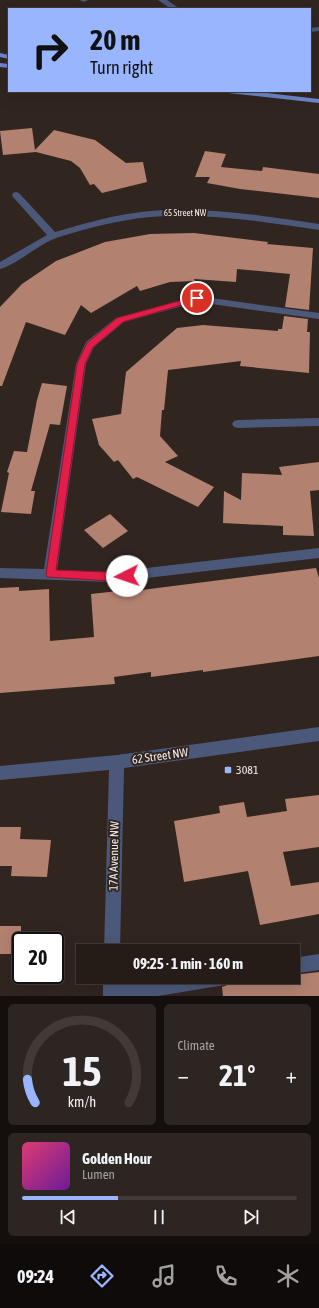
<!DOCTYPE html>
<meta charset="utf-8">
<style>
:root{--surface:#251c18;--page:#2d2521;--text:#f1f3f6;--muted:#a3a1a2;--line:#423a37;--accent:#99b5fd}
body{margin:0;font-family:"Asap Condensed",sans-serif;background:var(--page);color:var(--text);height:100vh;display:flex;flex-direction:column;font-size:15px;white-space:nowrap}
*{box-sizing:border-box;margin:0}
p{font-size:13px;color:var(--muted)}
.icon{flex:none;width:22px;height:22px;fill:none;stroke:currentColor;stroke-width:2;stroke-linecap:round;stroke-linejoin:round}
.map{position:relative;height:996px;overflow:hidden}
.sheet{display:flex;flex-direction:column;gap:8px;padding:8px;background:#140f0d;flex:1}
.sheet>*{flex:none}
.banner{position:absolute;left:8px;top:8px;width:303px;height:84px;border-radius:0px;box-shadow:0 4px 16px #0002,0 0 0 1px var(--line);background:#99b5fd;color:#111;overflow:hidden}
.speed{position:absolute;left:12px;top:932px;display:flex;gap:8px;font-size:20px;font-weight:700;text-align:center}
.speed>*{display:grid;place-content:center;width:52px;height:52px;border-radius:50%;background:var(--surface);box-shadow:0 4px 16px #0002,0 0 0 1px var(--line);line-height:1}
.speed .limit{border:2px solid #111;border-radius:6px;background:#fff;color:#111}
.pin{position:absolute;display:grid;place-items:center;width:34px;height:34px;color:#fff;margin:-17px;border:2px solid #fff;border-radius:50%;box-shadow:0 1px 4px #0007}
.me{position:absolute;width:44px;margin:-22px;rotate:266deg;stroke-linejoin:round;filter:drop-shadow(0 0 3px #0008)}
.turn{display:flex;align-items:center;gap:14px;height:84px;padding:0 16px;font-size:18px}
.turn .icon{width:52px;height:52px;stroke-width:2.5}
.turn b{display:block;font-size:28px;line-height:34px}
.big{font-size:30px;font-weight:700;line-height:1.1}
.sheet .widget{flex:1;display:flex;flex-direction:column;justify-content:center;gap:6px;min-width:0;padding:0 14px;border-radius:6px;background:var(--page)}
.sheet .dial{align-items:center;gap:0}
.dial svg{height:104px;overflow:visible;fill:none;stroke:var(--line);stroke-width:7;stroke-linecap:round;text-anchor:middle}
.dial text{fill:var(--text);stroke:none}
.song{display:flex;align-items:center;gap:12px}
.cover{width:48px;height:48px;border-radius:6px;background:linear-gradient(135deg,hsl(340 70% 55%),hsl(280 70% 35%))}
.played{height:4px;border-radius:2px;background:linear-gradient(90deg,var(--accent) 35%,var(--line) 35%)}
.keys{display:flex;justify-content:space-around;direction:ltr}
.heat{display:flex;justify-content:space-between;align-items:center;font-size:22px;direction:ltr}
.sheet .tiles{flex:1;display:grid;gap:8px;grid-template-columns:1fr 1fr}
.widget:last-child{grid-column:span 2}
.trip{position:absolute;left:76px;top:944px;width:224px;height:40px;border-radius:0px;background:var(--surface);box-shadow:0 4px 16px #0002,0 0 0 1px var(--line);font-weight:700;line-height:40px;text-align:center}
.tab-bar{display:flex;height:64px;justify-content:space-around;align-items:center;background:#0f0b0a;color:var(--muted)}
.tab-bar .icon{width:28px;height:28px}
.tab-bar .on{color:var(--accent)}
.tab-bar b{font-size:18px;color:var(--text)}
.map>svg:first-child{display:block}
.building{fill:#b28170}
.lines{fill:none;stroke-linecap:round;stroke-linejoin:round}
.minor{fill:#4b5879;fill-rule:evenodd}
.major{fill:#6c86c9;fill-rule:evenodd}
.route{fill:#e11d48;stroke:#92132f}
.poi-dot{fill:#99b5fd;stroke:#312520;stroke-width:1.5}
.labels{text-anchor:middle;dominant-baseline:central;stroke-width:4;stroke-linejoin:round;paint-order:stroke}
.far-street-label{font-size:9px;fill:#f2eae7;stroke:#312520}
.near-street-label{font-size:12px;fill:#f2eae7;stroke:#312520}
.near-poi-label{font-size:12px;fill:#f2eae7;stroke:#312520;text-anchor:start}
</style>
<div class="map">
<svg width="319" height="996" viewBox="0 0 319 996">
<rect width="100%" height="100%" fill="#312520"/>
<!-- building -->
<g class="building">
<polygon points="32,128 35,150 54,130 95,140 126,163 143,162 147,182 102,193 94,184 90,185 80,168 71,161 36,152 3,155 0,131"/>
<polygon points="205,151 226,154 221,167 262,171 263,167 319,174 319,198 240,189 207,183 210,177 195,177"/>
<polygon points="194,233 268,242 267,244 313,248 309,310 285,307 290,274 237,269 236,282 194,279 195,281 170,282 140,291 137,286 91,313 81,305 65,335 26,322 2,386 0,386 0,307 22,284 56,261 105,242 150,234"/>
<polygon points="284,316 308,319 307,332 310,332 309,373 240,366 241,361 168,370 164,410 162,410 160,436 178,456 165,462 214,487 198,507 137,477 133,479 118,460 114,462 99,445 92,419 121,414 126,372 177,328 203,325 278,331 278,329 282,329"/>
<polygon points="42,383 67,386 60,425 50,424 31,491 35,491 31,514 1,512 9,473 7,472 14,451 27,452 37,400"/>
<polygon points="319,462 319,490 310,491 314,536 283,535 283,526 223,523 224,491 241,500 242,473 282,475 279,467"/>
<polygon points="110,514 128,531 103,548 84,530"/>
<polygon points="316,568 319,578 319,656 203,672 203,670 151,677 151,672 114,677 115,684 0,693 0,588 19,587 19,591 49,589 50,641 94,637 91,594 118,591 118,593"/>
<polygon points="319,795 319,847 283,852 291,886 319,882 319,914 260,925 248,871 184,882 174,821 220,813 219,806 244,802 247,817 287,811 285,799"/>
<polygon points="0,827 21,827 20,839 51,840 47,877 11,876 12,866 0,866"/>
<rect x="0" y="926" width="21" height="28"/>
<polygon points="319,972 319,996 223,996 222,987 233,983 279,977 293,977 293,975"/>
</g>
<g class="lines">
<!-- minor -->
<g class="minor">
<polygon points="79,0 88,0 84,2"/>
<polygon points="158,0 167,0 180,9 171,9"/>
<polygon points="319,27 319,31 310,32 310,28"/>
<path d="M16,192L19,193L55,232C86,223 117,214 150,211C206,206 263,216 319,224V230C263,222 206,212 150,217C119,220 88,228 59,237C38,244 18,264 0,269V262L47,235L13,197L12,195L13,193Z"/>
<polygon points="197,296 319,313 319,319 197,302 124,322 94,347 86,364 57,570 112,572 319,548 319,558 112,582 0,578 0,568 44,569 76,364 86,342 116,318"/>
<polygon points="319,418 319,426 238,428 234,427 232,424 234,421 238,420"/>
<polygon points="319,727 319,741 124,768 120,951 104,951 109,770 0,780 0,766 117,755"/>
<polygon points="319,954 319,970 293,974 293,958"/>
<polygon points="103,977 119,977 119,985 172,977 233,977 231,983 225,985 158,996 103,996"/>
</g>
<!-- major -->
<g class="major">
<polygon points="0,53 9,55 9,59 0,57"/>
<polygon points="0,63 9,64 9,68 0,67"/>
<polygon points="224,91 250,91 319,99 319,103 228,93"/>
</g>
</g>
<!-- route -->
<polygon class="route" points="197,296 199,297 199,300 123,322 93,347 85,364 56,570 130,573 132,576 130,578 112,581 47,577 46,574 77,364 87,343 117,318"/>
<!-- markers -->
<rect class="poi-dot" x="224" y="766" width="8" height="8" rx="2"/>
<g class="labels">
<!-- far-street labels -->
<g class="far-street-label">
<text x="185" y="213">65 Street NW</text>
</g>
<!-- near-street labels -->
<g class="near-street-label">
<text transform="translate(160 756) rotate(-8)">62 Street NW</text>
<text transform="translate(114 856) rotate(-89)">17A Avenue NW</text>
</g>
<!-- near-poi labels -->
<g class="near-poi-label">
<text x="236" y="770">3081</text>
</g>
</g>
</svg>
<div class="speed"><div class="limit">20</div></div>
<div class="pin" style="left:197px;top:298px;background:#d93025"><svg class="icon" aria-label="arrive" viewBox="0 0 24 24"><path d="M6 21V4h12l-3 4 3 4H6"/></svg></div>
<svg class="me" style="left:127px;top:576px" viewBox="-20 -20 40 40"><circle r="19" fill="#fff"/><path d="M0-13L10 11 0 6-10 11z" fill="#e11d48"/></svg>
<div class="trip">09:25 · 1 min · 160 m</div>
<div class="banner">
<div class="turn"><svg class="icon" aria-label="right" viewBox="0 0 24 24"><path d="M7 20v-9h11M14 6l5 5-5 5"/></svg><div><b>20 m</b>Turn right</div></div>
</div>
</div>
<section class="sheet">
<div class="tiles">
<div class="widget dial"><svg viewBox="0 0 100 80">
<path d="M14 69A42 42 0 1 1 86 69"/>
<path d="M14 69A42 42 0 0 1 8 51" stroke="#99b5fd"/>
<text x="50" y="56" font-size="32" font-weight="700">15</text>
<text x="50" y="72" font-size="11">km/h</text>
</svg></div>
<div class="widget"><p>Climate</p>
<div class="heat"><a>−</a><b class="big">21°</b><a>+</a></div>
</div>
<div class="widget">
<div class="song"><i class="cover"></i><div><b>Golden Hour</b><p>Lumen</p></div></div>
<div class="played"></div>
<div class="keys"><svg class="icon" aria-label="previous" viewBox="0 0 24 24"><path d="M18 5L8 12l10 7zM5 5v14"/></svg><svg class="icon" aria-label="pause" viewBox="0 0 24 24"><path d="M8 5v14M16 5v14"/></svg><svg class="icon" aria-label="next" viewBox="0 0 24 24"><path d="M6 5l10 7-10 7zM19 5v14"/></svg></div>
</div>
</div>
</section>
<nav class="tab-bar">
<b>09:24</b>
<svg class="icon on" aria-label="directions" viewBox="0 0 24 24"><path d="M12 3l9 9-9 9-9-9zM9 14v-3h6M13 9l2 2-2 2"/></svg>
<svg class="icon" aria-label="music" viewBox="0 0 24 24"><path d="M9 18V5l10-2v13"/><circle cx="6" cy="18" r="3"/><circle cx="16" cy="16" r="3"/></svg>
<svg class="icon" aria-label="phone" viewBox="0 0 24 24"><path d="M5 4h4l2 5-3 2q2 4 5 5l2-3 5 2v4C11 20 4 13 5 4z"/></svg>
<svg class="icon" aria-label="climate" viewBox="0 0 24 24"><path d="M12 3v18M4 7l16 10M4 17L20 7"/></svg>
</nav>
